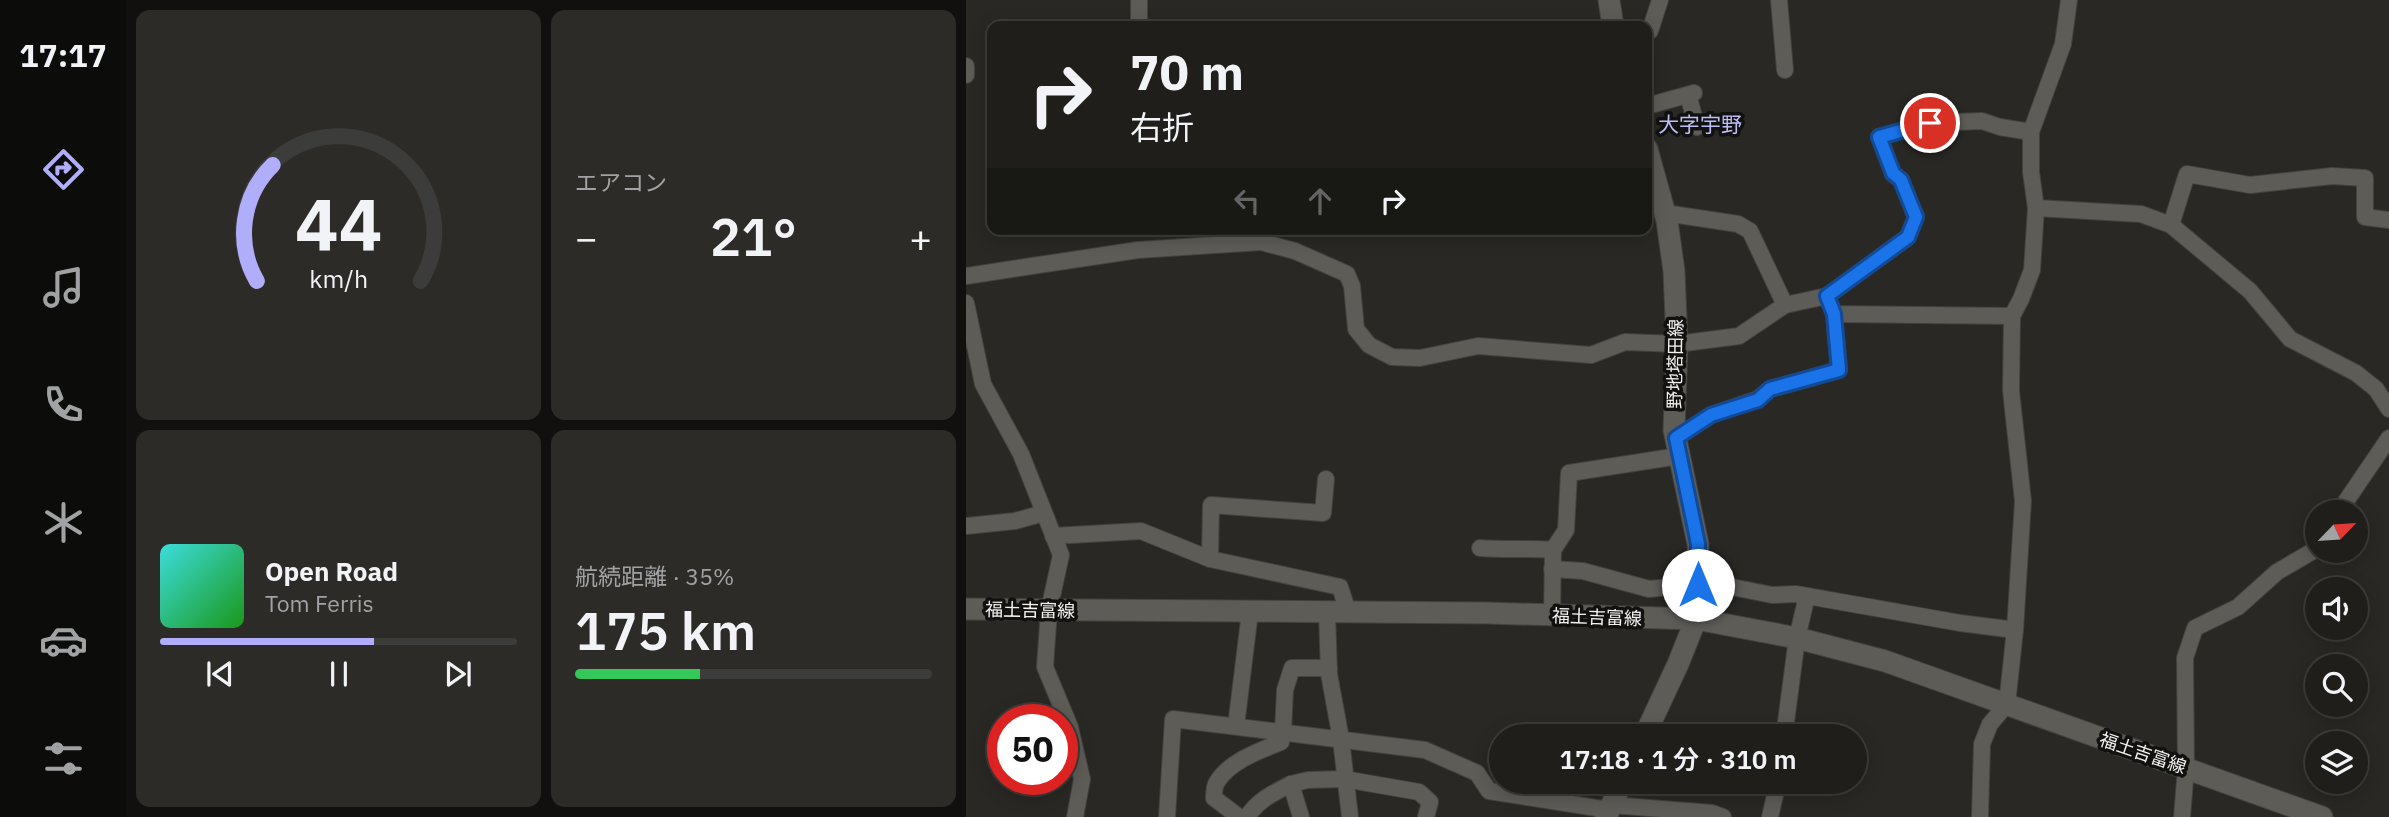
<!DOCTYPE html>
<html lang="ja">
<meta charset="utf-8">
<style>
:root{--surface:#1f1e1b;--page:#2c2b28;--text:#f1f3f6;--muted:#a1a2a3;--line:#3c3c3a;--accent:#b0aefa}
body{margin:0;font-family:"IBM Plex Sans","Noto Sans JP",sans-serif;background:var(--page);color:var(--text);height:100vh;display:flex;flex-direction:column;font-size:26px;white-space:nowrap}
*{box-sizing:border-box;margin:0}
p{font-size:23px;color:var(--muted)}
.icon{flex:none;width:38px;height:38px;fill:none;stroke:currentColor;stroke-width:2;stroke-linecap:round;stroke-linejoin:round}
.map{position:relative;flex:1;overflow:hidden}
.details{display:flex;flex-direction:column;gap:10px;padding:10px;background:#11100f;width:840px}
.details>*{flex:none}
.banner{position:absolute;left:21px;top:21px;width:665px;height:214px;border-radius:14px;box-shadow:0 4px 18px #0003,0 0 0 2px var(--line);background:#1f1e1b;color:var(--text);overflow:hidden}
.needle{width:46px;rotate:65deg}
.tools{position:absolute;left:1339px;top:500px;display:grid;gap:14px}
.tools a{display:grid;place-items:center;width:63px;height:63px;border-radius:50%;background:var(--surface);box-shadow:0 4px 18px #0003,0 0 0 2px var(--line);font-size:35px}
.speed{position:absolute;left:21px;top:704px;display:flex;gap:14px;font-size:35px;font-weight:700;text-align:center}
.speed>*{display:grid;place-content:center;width:91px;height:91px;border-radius:50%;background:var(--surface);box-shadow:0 4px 18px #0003,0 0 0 2px var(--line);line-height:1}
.speed .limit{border:10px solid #d22;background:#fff;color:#111}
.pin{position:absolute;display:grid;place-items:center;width:60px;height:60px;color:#fff;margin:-30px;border:4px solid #fff;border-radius:50%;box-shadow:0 2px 7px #0007}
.me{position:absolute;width:77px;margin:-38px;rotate:0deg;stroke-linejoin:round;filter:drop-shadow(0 0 5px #0008)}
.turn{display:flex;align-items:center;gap:24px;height:147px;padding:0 28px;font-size:32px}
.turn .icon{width:91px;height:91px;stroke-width:2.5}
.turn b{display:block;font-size:49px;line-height:60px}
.lanes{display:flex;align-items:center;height:66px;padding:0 28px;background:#0003;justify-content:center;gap:35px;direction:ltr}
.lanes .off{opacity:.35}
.big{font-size:52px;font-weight:600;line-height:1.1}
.details .widget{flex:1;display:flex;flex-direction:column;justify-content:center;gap:10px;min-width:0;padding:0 24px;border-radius:14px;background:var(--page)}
.details .dial{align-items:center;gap:0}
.dial svg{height:182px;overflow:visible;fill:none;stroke:var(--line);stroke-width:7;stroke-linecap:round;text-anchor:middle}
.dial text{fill:var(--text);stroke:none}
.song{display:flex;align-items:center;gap:21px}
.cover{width:84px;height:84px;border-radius:10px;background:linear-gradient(135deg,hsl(180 70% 55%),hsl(120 70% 35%))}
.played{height:7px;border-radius:4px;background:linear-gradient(90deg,var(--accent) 60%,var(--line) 60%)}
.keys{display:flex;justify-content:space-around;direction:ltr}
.heat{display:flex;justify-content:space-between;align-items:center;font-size:38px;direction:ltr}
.charge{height:10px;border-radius:5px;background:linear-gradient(90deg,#34c759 35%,var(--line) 0)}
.details .tiles{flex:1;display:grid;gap:10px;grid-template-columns:repeat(2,1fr)}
.trip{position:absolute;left:523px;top:724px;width:378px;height:70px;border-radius:35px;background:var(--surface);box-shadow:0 4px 18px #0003,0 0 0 2px var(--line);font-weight:600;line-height:70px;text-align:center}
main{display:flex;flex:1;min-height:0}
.menu{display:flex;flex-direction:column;width:126px;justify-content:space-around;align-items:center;background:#0c0c0b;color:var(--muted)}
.menu .icon{width:49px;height:49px}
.menu .current{color:var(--accent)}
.menu b{font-size:32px;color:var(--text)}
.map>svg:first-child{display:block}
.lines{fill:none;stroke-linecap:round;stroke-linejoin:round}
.minor-casing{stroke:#44423f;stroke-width:18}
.secondary-casing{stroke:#44423f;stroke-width:23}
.minor{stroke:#5e5c57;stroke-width:16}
.secondary{stroke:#5e5c57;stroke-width:21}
.route-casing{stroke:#114b97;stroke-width:18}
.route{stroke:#1a73e8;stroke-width:12}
.labels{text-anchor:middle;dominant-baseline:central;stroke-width:7;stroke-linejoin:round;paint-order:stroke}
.street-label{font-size:18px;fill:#f4f2ef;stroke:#11110f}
.quarter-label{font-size:21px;fill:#bfbef8;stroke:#11110f}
</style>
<main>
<nav class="menu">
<b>17:17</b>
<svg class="icon current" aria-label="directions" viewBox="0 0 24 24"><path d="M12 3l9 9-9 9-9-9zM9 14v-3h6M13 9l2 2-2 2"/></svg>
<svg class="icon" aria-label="music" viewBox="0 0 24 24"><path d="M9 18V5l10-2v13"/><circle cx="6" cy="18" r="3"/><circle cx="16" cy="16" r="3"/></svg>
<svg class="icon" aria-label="phone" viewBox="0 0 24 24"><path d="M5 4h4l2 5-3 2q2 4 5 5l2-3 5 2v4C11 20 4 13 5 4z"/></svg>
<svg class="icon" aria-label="climate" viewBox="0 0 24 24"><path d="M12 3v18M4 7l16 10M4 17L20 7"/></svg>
<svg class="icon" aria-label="car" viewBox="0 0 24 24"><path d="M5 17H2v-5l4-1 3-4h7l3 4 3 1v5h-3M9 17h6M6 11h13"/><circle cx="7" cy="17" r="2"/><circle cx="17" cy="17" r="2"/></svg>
<svg class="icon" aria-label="filters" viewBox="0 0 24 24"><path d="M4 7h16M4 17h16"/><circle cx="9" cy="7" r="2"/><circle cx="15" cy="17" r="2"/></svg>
</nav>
<section class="details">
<div class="tiles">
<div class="widget dial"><svg viewBox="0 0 100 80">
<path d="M14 69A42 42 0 1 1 86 69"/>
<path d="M14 69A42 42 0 0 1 21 18" stroke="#b0aefa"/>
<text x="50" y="56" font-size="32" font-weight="700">44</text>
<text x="50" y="72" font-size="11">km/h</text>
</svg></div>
<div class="widget"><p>エアコン</p>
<div class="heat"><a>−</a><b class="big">21°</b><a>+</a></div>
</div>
<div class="widget">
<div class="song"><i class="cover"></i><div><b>Open Road</b><p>Tom Ferris</p></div></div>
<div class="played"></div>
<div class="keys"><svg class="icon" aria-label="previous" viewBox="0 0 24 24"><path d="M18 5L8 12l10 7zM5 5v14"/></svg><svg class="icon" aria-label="pause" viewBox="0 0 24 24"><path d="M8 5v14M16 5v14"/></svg><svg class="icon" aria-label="next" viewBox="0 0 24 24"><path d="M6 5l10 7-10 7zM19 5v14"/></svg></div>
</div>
<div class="widget"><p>航続距離 · 35%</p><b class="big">175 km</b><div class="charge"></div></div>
</div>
</section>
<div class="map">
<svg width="1423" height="817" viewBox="0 0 1423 817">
<rect width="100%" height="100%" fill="#292824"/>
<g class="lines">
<defs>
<g id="minor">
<polyline points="173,0 173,26"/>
<polyline points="813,0 819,70"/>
<polyline points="684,31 694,0"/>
<polyline points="0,66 0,75"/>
<polyline points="722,95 731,127"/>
<polyline points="681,106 728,93"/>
<polyline points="1070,208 1175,214 1205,225 1284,291 1324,339 1390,373 1410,389 1423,409"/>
<polyline points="699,213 772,224 784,231 819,305"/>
<polyline points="1205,225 1221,174 1284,185 1366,176 1399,178 1399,217 1423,220"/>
<polyline points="0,276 172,250 295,242 329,251 381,274 386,286 390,329 403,345 426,357 454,358 512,346 625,355 659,342 711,344 773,336 819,305 861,296 868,314 1046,316"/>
<polyline points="861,296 942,237 950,217 935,180 927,174 913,137 964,123 1016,121 1034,127 1065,132"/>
<polyline points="0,303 17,384 55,454 95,555 83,610 79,667 104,727 116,779 109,817"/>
<polyline points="710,438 745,415 792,399 804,389 873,370 868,314"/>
<polyline points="360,479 357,513 245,505 244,559 374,587 382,612"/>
<polyline points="1372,513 1423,438"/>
<polyline points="0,526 49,521 78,513"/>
<polyline points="87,536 175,531 244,559"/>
<path d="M514,548C538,550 562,548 587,550"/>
<polyline points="586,569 617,571 683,589 746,583 806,595 830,594 994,623 1049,630"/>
<polyline points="361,612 363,674 375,739 384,817"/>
<polyline points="586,616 587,550 600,530 603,473 713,456"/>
<polyline points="270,726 284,612"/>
<polyline points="819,730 846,737"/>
<polyline points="818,737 831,638 841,596"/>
<polyline points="646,805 746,813 757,817"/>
<polyline points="201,817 207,719 459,750 511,773 523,791 643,810"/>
<path d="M273,817L248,798C248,793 248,786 251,782C264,761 293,751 315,742L317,732L319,690L326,668H363"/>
<path d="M281,817C292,800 307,793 325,784"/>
<polyline points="335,817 325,784 342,780 378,779 453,792 464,802 460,817"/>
<polyline points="804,817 812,782"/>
<polyline points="1014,817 1016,744 1024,724 1041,704 1049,630 1057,501 1045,391 1046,316 1055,299 1066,270 1070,208 1065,172 1065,132 1097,44 1103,0"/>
<polyline points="1216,817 1220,768 1219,658 1229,628 1272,607 1311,572 1347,551 1351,545"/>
</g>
<g id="secondary">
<polyline points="643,0 647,26"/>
<polyline points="0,609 520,613 730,619 831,638 919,661 1356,817"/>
<polyline points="678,737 712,664 730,619 732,585 732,544 708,430 711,344 708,271 701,221 681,149"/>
<polyline points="640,817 656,782"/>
</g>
</defs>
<!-- minor casing -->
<use href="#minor" class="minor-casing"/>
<!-- secondary casing -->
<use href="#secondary" class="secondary-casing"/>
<!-- minor -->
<use href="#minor" class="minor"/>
<!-- secondary -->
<use href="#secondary" class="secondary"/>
</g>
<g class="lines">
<defs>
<polyline id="route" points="732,585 732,544 710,438 745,415 792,400 804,389 873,370 868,314 861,296 942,237 950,217 935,180 927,173 913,137 964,123"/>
</defs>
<!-- route casing -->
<use href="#route" class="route-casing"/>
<!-- route -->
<use href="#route" class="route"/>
</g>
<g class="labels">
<!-- street labels -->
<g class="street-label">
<text transform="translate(709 364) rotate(-89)">野地塔田線</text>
<text transform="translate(64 610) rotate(1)">福土吉富線</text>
<text transform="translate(631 617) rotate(2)">福土吉富線</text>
<text transform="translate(1177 753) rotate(19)">福土吉富線</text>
</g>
<!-- quarter labels -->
<g class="quarter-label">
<text x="734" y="124">大字宇野</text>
</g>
</g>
</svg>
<div class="tools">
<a><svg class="needle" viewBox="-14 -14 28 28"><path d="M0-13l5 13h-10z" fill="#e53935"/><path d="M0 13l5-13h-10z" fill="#a1a2a3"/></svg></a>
<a><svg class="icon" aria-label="sound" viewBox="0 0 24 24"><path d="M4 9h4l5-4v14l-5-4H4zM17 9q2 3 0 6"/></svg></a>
<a><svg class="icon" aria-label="search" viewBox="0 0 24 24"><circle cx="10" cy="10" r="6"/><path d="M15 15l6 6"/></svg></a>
<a><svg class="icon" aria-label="layers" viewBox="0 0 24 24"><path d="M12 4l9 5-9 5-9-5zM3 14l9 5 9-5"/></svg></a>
</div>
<div class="speed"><div class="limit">50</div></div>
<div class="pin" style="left:964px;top:123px;background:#d93025"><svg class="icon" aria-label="arrive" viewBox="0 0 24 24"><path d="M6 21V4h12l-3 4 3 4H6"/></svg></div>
<svg class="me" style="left:732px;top:585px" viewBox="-20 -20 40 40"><circle r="19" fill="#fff"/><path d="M0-13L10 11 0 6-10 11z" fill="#1a73e8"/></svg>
<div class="trip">17:18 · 1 分 · 310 m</div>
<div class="banner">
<div class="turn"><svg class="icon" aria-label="right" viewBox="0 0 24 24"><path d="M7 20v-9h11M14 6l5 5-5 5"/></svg><div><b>70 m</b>右折</div></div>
<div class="lanes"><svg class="icon off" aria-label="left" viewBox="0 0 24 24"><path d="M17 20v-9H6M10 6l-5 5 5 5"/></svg><svg class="icon off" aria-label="ahead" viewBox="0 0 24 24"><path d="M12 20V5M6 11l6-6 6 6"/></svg><svg class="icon" aria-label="right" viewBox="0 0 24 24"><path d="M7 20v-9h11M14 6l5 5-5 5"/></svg></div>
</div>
</div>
</main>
